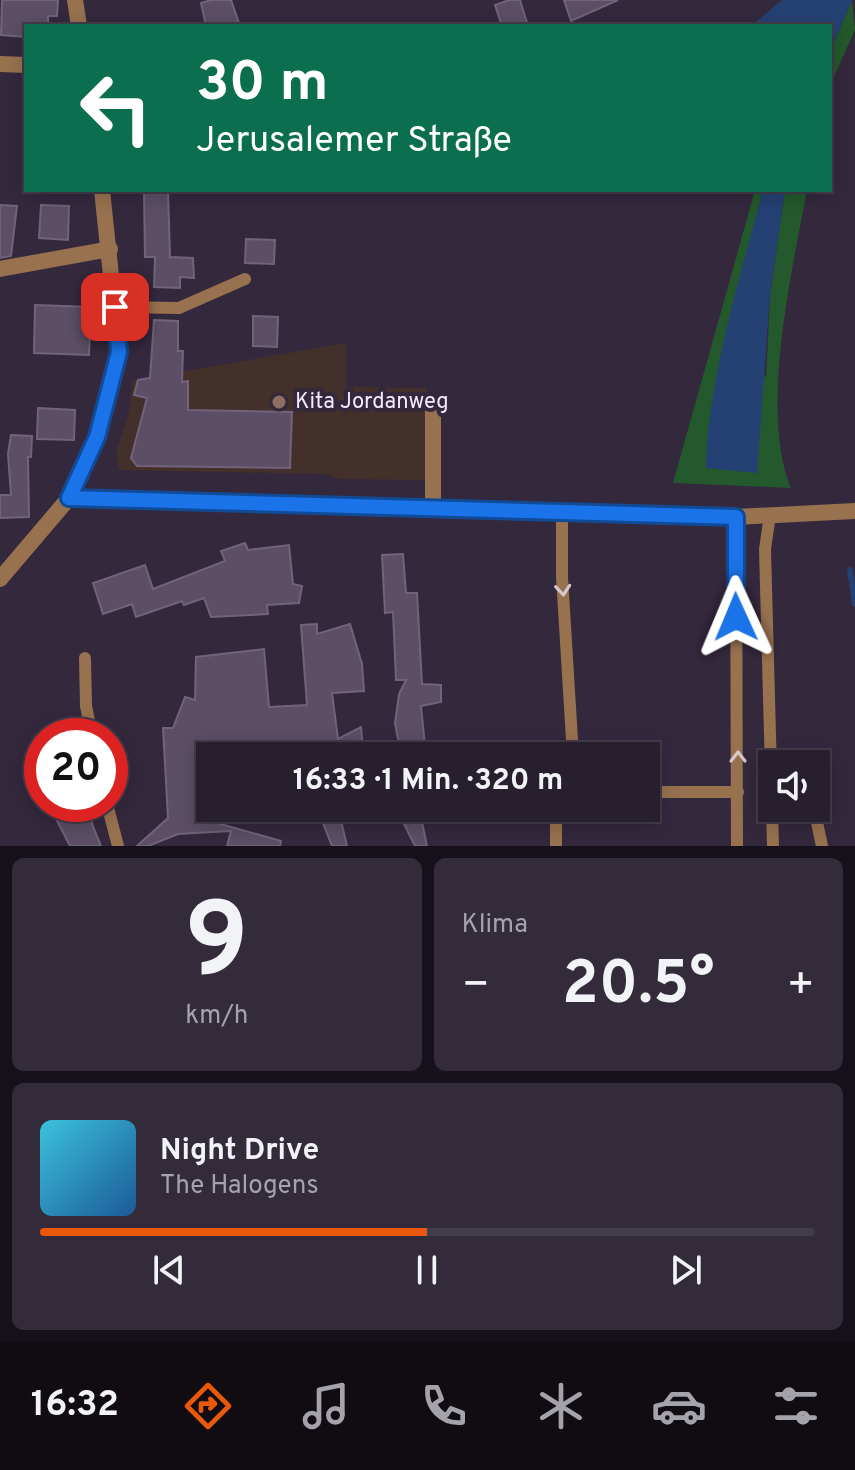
<!DOCTYPE html>
<html lang="de">
<meta charset="utf-8">
<style>
:root{--surface:#271e2e;--page:#332b3a;--text:#f1f3f6;--muted:#a4a2aa;--line:#433c4a;--accent:#ea580c}
body{margin:0;font-family:Overpass,sans-serif;background:var(--page);color:var(--text);height:100vh;display:flex;flex-direction:column;font-size:30px;white-space:nowrap}
*{box-sizing:border-box;margin:0}
p{font-size:26px;color:var(--muted)}
.icon{flex:none;width:44px;height:44px;fill:none;stroke:currentColor;stroke-width:2;stroke-linecap:round;stroke-linejoin:round}
.map{position:relative;height:846px;overflow:hidden}
.details{display:flex;flex-direction:column;gap:12px;padding:12px;background:#151019;flex:1}
.details>*{flex:none}
.hud{position:absolute;left:24px;top:24px;width:808px;height:168px;border-radius:0px;box-shadow:0 4px 20px #0003,0 0 0 2px var(--line);background:#0b6e4f;color:#fff;overflow:hidden}
.buttons{position:absolute;left:758px;top:750px;display:grid;gap:16px}
.buttons a{display:grid;place-items:center;width:72px;height:72px;border-radius:0px;background:var(--surface);box-shadow:0 4px 20px #0003,0 0 0 2px var(--line);font-size:40px}
.speed{position:absolute;left:24px;top:718px;display:flex;gap:16px;font-size:40px;font-weight:700;text-align:center}
.speed>*{display:grid;place-content:center;width:104px;height:104px;border-radius:50%;background:var(--surface);box-shadow:0 4px 20px #0003,0 0 0 2px var(--line);line-height:1}
.speed .limit{border:12px solid #d22;background:#fff;color:#111}
.pin{position:absolute;display:grid;place-items:center;width:68px;height:68px;color:#fff;margin:-34px;border-radius:16px;box-shadow:0 4px 12px #0006}
.me{position:absolute;width:88px;margin:-44px;rotate:359deg;stroke-linejoin:round;filter:drop-shadow(0 0 6px #0008)}
.turn{display:flex;align-items:center;gap:28px;height:168px;padding:0 40px;font-size:36px}
.turn .icon{width:104px;height:104px;stroke-width:2.5}
.turn b{display:block;font-size:56px;line-height:68px}
.big{font-size:60px;font-weight:700;line-height:1.1}
.details .widget{flex:1;display:flex;flex-direction:column;justify-content:center;gap:12px;min-width:0;padding:0 28px;border-radius:12px;background:var(--page)}
.details .dial{align-items:center;gap:0}
.dial b{font-size:104px;line-height:1}
.song{display:flex;align-items:center;gap:24px}
.cover{width:96px;height:96px;border-radius:12px;background:linear-gradient(135deg,hsl(190 70% 55%),hsl(210 70% 35%))}
.played{height:8px;border-radius:4px;background:linear-gradient(90deg,var(--accent) 50%,var(--line) 50%)}
.keys{display:flex;justify-content:space-around;direction:ltr}
.heat{display:flex;justify-content:space-between;align-items:center;font-size:44px;direction:ltr}
.details .tiles{flex:1;display:grid;gap:12px;grid-template-columns:1fr 1fr}
.widget:last-child{grid-column:span 2}
.trip{position:absolute;left:196px;top:742px;width:464px;height:80px;border-radius:0px;background:var(--surface);box-shadow:0 4px 20px #0003,0 0 0 2px var(--line);font-weight:700;line-height:80px;text-align:center}
.tabs{display:flex;height:128px;justify-content:space-around;align-items:center;background:#100c12;color:var(--muted)}
.tabs .icon{width:56px;height:56px}
.tabs .selected{color:var(--accent)}
.tabs b{font-size:36px;color:var(--text)}
.map>svg:first-child{display:block}
.education{fill:#43302b}
.green{fill:#23592c}
.water{fill:#254073}
.lines{fill:none;stroke-linecap:round;stroke-linejoin:round}
.stream{stroke:#254073;stroke-width:6}
.building{fill:#5b4e65;stroke:#70637b;stroke-width:2}
.lane{stroke:#98724f;stroke-width:12}
.street{stroke:#98724f;stroke-width:16}
.oneway{stroke:#d7c7c6}
.route-casing{stroke:#114b97;stroke-width:20}
.route{stroke:#1a73e8;stroke-width:14}
.education-dot{fill:#8d6e63;stroke:#34283d;stroke-width:3}
.labels{text-anchor:middle;dominant-baseline:central;stroke-width:8;stroke-linejoin:round;paint-order:stroke}
.poi-label{font-size:22px;fill:#f2ebf9;stroke:#34283d;text-anchor:start}
</style>
<div class="map">
<svg width="855" height="846" viewBox="0 0 855 846">
<rect width="100%" height="100%" fill="#34283d"/>
<!-- education -->
<polygon class="education" points="346,343 346,387 427,388 426,480 338,479 326,474 119,470 116,453 128,415 133,380"/>
<!-- green -->
<g class="green">
<polygon points="852,0 855,30 830,85 830,52"/>
<path d="M755,190H763L732,312L766,378L770,296L785,190H807C792,271 759,412 791,488L673,483Z"/>
</g>
<!-- water -->
<g class="water">
<polygon points="782,0 852,0 830,52 830,26 751,26"/>
<path d="M763,190H785L770,295L757,473L706,468C707,383 741,274 763,190Z"/>
</g>
<g class="lines">
<!-- stream -->
<polyline class="stream" points="850,570 855,604"/>
</g>
<!-- building -->
<g class="building">
<polygon points="2,0 58,0 57,16 48,16 48,26 26,26 26,37 1,35"/>
<polygon points="211,0 231,0 240,26 206,26 201,3"/>
<polygon points="509,0 520,0 528,26 502,26 495,5"/>
<polygon points="564,0 618,0 571,21"/>
<polygon points="144,190 168,190 170,257 193,258 194,278 180,277 180,288 154,287 155,257 145,257"/>
<polygon points="0,205 17,206 11,256 0,258"/>
<polygon points="41,205 69,206 68,240 39,238"/>
<polygon points="246,239 275,240 274,264 245,263"/>
<polygon points="35,305 91,307 89,355 34,353"/>
<polygon points="253,316 278,317 277,347 253,346"/>
<polygon points="154,320 178,321 178,351 183,351 182,382 188,381 188,410 292,412 290,468 137,466 131,458 147,398 134,395 138,380 150,378"/>
<polygon points="38,408 75,410 74,440 37,439"/>
<polygon points="11,435 32,436 31,457 28,457 29,517 0,518 0,495 11,495 8,454"/>
<polygon points="245,543 248,550 289,545 293,584 302,586 299,603 267,605 268,614 211,617 204,598 184,605 182,601 136,617 132,604 103,614 93,583 145,565 153,589 225,561 221,551"/>
<polygon points="403,554 406,593 417,593 422,684 441,685 441,702 421,706 425,746 400,750 395,723 399,694 406,680 396,680 393,612 385,613 382,555"/>
<polygon points="317,624 317,634 350,624 362,664 364,691 332,693 338,739 361,727 363,750 355,756 210,756 210,821 281,841 280,846 227,846 231,831 178,834 148,846 137,846 168,818 163,728 173,728 185,697 195,700 196,657 264,649 269,707 307,705 301,625"/>
<polygon points="52,804 92,804 92,824 101,846 70,846 56,819"/>
<polygon points="317,808 338,808 347,846 332,846"/>
<polygon points="396,808 416,808 421,817 427,846 415,846"/>
</g>
<g class="lines">
<!-- lane -->
<g class="lane">
<polyline points="115,307 179,308 245,279"/>
<polyline points="562,512 562,577 573,756"/>
<polyline points="770,515 765,549 773,846"/>
<polyline points="736,517 737,846"/>
<polyline points="85,658 86,706 92,736"/>
<polyline points="646,792 738,792"/>
<polyline points="107,804 118,846"/>
<polyline points="814,808 822,846"/>
<polyline points="556,846 556,814 561,808"/>
</g>
<!-- street -->
<g class="street">
<polyline points="75,0 79,26"/>
<polyline points="0,64 26,65"/>
<polyline points="0,269 110,249"/>
<polyline points="433,405 433,507"/>
<polyline points="69,498 736,517 855,511"/>
<polyline points="0,579 69,498 97,437 119,352 102,190"/>
</g>
</g>
<!-- one-way arrows -->
<defs><path id="oneway-chevron" d="M-2-3.5L2.5 0L-2 3.5" fill="none" stroke-width="1.6" stroke-linecap="round" stroke-linejoin="round" transform="scale(2)"/></defs>
<g class="oneway">
<use href="#oneway-chevron" transform="translate(563 590) rotate(85)"/>
<use href="#oneway-chevron" transform="translate(738 757) rotate(-90)"/>
</g>
<g class="lines">
<defs>
<polyline id="route" points="115,307 119,352 97,437 69,498 736,517 736,617"/>
</defs>
<!-- route casing -->
<use href="#route" class="route-casing"/>
<!-- route -->
<use href="#route" class="route"/>
</g>
<!-- markers -->
<circle class="education-dot" cx="279" cy="402" r="8"/>
<g class="labels">
<!-- poi labels -->
<g class="poi-label">
<text x="295" y="402">Kita Jordanweg</text>
</g>
</g>
</svg>
<div class="buttons">
<a><svg class="icon" aria-label="sound" viewBox="0 0 24 24"><path d="M4 9h4l5-4v14l-5-4H4zM17 9q2 3 0 6"/></svg></a>
</div>
<div class="speed"><div class="limit">20</div></div>
<div class="pin" style="left:115px;top:307px;background:#d93025"><svg class="icon" aria-label="arrive" viewBox="0 0 24 24"><path d="M6 21V4h12l-3 4 3 4H6"/></svg></div>
<svg class="me" style="left:736px;top:617px" viewBox="-20 -20 40 40"><path d="M0-17L14 15 0 8-14 15z" fill="#1a73e8" stroke="#fff" stroke-width="4"/></svg>
<div class="trip">16:33 · 1 Min. · 320 m</div>
<div class="hud">
<div class="turn"><svg class="icon" aria-label="left" viewBox="0 0 24 24"><path d="M17 20v-9H6M10 6l-5 5 5 5"/></svg><div><b>30 m</b>Jerusalemer Straße</div></div>
</div>
</div>
<section class="details">
<div class="tiles">
<div class="widget dial"><b>9</b><p>km/h</p></div>
<div class="widget"><p>Klima</p>
<div class="heat"><a>−</a><b class="big">20.5°</b><a>+</a></div>
</div>
<div class="widget">
<div class="song"><i class="cover"></i><div><b>Night Drive</b><p>The Halogens</p></div></div>
<div class="played"></div>
<div class="keys"><svg class="icon" aria-label="previous" viewBox="0 0 24 24"><path d="M18 5L8 12l10 7zM5 5v14"/></svg><svg class="icon" aria-label="pause" viewBox="0 0 24 24"><path d="M8 5v14M16 5v14"/></svg><svg class="icon" aria-label="next" viewBox="0 0 24 24"><path d="M6 5l10 7-10 7zM19 5v14"/></svg></div>
</div>
</div>
</section>
<nav class="tabs">
<b>16:32</b>
<svg class="icon selected" aria-label="directions" viewBox="0 0 24 24"><path d="M12 3l9 9-9 9-9-9zM9 14v-3h6M13 9l2 2-2 2"/></svg>
<svg class="icon" aria-label="music" viewBox="0 0 24 24"><path d="M9 18V5l10-2v13"/><circle cx="6" cy="18" r="3"/><circle cx="16" cy="16" r="3"/></svg>
<svg class="icon" aria-label="phone" viewBox="0 0 24 24"><path d="M5 4h4l2 5-3 2q2 4 5 5l2-3 5 2v4C11 20 4 13 5 4z"/></svg>
<svg class="icon" aria-label="climate" viewBox="0 0 24 24"><path d="M12 3v18M4 7l16 10M4 17L20 7"/></svg>
<svg class="icon" aria-label="car" viewBox="0 0 24 24"><path d="M5 17H2v-5l4-1 3-4h7l3 4 3 1v5h-3M9 17h6M6 11h13"/><circle cx="7" cy="17" r="2"/><circle cx="17" cy="17" r="2"/></svg>
<svg class="icon" aria-label="filters" viewBox="0 0 24 24"><path d="M4 7h16M4 17h16"/><circle cx="9" cy="7" r="2"/><circle cx="15" cy="17" r="2"/></svg>
</nav>
